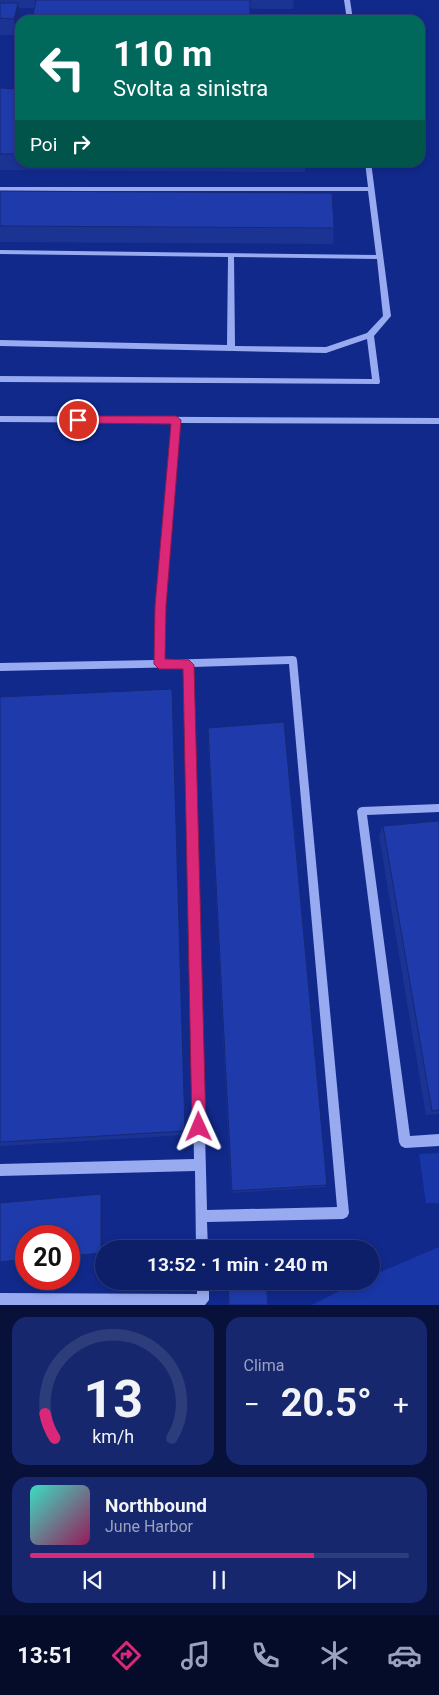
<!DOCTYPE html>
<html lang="it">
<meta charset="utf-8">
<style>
:root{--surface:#0d1f68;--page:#16276e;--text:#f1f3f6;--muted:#9aa2c0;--line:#2d3d7c;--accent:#db2777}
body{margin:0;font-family:Roboto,sans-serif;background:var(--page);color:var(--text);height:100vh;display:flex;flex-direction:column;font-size:19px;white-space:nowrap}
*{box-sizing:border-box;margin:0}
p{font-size:16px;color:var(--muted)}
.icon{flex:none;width:28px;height:28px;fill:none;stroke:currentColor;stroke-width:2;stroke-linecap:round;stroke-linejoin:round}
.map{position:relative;height:1305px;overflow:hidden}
.panel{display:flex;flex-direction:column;gap:12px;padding:12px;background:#071139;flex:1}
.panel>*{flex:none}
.guide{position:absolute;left:15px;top:15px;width:410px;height:152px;border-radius:15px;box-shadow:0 2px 8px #0003,0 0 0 1px var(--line);background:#00695c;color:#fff;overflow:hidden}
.speed{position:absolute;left:15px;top:1225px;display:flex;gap:10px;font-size:25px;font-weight:700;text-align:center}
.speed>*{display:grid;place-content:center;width:65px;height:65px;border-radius:50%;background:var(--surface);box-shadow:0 2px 8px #0003,0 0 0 1px var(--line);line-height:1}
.speed .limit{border:8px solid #d22;background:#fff;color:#111}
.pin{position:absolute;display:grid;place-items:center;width:42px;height:42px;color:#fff;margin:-21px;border:2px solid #fff;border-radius:50%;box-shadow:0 1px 5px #0007}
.me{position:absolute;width:55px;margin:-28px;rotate:359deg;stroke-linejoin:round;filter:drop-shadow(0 0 4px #0008)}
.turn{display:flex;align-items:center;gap:18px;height:105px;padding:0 15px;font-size:22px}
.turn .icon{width:65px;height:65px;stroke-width:2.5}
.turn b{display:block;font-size:35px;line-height:42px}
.then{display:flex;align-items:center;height:48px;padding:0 15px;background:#0003;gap:10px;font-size:19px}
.big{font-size:38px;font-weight:700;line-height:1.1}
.panel .tile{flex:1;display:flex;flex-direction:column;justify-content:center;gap:8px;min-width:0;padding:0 18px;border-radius:15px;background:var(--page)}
.panel .dial{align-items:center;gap:0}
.dial svg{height:130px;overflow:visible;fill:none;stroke:var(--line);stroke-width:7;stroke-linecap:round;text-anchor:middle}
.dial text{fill:var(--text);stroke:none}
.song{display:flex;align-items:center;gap:15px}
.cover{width:60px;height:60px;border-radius:8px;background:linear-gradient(135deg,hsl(170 70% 55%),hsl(330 70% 35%))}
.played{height:5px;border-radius:2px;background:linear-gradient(90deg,var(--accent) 75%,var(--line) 75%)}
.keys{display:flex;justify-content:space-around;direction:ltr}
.heat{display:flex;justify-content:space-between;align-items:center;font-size:28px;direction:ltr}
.panel .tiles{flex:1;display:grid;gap:12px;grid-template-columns:1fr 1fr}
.tile:last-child{grid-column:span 2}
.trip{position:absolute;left:95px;top:1240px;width:285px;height:50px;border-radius:25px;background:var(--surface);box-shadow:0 2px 8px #0003,0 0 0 1px var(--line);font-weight:700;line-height:50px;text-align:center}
.tabs{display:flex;height:80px;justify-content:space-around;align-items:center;background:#050c2a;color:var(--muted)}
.tabs .icon{width:35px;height:35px}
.tabs .on{color:var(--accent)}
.tabs b{font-size:22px;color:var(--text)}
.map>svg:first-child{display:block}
.green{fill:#1936a6}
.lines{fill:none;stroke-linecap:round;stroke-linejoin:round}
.minor{fill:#98abf1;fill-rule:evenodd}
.wall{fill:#1b3393}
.shaded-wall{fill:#162978}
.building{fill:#1f3bab;stroke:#162978}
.route{fill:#db2777;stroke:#8e194d}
</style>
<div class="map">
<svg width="439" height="1305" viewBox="0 0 439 1305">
<rect width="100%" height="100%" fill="#11298b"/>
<!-- green -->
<g class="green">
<polygon points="439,1153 439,1203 426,1203 419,1154"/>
<polygon points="439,1247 439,1305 312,1305 359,1281 371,1281 371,1276"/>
</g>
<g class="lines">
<!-- minor -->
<g class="minor">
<polygon points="344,0 350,0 353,20 347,20"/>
<path d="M365,162H371L391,316L374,336L380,382L379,384L0,382V376L372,379L367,339L326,353L0,346V340L227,345L228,257L0,254V250L376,255L368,191H0V187H368ZM234,257L377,259L383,316L367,333L326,347L235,346Z"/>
<path d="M0,416L439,418V424L180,423L164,606L163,660L293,656L296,657L297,660L349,1213L347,1217L343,1219L207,1222L208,1249H196L195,1171L0,1176V1164L194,1159L185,667L0,671V663L155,660L156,606L172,423L0,422ZM289,664L337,1207L207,1210L193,667Z"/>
<polygon points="439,804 439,812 367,815 410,1136 439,1134 439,1146 405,1148 401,1146 399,1142 357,811 359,808 362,807"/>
<polygon points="197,1281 209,1281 209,1300 205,1305 0,1305 0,1293 197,1294"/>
</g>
</g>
<!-- wall -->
<g class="wall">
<polygon points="0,0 294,0 293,9 18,8 20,20 17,35 0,35"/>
<polygon points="20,80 20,162 305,162 305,172 0,170 0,88 18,89"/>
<polygon points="0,191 334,228 333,244 0,242"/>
<polygon points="0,697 173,702 186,1135 0,1146"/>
<polygon points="208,740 327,1185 325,1187 231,1193"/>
<polygon points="439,821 439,1114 426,1115 379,836 383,826"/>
</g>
<!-- shaded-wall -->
<g class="shaded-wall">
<polygon points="18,3 20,20 17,35 14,19"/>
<polygon points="172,689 173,702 186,1135 185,1131"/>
<polygon points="101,1194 102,1195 103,1253 101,1253"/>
</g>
<!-- building -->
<g class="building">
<polygon points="36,0 250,0 250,20 32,20"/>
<polygon points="0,3 18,3 14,19 0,18"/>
<polygon points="20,80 20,154 0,154 0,88 18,89"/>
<polygon points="0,191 332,193 334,228 0,226"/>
<polygon points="172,689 185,1131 0,1142 0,697"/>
<polygon points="284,722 327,1185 232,1191 208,728"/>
<polygon points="439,821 439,1110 432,1111 383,826"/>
<polygon points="101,1194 101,1253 69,1256 69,1236 26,1236 26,1259 0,1262 0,1203"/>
<polygon points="264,1245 264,1249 226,1249 226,1247"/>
<polygon points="228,1281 266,1281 268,1305 229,1305"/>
</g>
<!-- route -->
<polygon class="route" points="78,416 176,416 181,420 166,606 165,659 189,660 194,665 206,1127 204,1132 199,1134 194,1132 192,1127 183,669 159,669 154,664 155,606 171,424 78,423 73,420"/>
</svg>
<div class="speed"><div class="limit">20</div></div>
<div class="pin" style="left:78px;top:420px;background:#d93025"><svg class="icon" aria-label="arrive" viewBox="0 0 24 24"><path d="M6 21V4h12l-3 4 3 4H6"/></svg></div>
<svg class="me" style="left:199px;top:1127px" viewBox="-20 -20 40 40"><path d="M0-17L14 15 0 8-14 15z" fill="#db2777" stroke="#fff" stroke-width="4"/></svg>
<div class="trip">13:52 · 1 min · 240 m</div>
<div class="guide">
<div class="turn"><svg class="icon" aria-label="left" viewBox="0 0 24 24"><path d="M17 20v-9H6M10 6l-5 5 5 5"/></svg><div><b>110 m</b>Svolta a sinistra</div></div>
<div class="then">Poi<svg class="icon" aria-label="right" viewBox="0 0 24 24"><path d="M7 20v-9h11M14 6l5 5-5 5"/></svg></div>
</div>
</div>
<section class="panel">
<div class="tiles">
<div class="tile dial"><svg viewBox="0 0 100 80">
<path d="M14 69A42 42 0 1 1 86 69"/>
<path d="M14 69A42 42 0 0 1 8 54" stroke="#db2777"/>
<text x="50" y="56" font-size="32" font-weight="700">13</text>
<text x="50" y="72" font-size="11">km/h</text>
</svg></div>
<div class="tile"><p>Clima</p>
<div class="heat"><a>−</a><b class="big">20.5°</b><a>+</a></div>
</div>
<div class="tile">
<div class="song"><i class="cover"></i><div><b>Northbound</b><p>June Harbor</p></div></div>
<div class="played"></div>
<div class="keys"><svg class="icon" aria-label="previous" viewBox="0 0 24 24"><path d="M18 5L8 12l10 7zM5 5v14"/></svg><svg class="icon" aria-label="pause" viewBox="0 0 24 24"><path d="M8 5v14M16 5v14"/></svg><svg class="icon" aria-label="next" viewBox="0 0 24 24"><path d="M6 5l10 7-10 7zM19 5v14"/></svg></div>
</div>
</div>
</section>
<nav class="tabs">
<b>13:51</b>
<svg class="icon on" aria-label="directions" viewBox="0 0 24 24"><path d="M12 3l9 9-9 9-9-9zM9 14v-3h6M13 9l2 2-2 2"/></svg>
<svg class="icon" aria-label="music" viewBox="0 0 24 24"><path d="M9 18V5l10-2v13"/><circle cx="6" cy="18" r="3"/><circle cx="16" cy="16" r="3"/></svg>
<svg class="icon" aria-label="phone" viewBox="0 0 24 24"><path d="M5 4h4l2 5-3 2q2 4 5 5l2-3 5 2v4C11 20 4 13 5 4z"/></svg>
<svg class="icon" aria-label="climate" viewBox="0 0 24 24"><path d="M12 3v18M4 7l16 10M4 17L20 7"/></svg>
<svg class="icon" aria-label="car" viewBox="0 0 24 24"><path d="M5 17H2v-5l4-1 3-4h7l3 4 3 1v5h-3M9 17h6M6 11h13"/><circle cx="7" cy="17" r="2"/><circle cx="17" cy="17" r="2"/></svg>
</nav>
